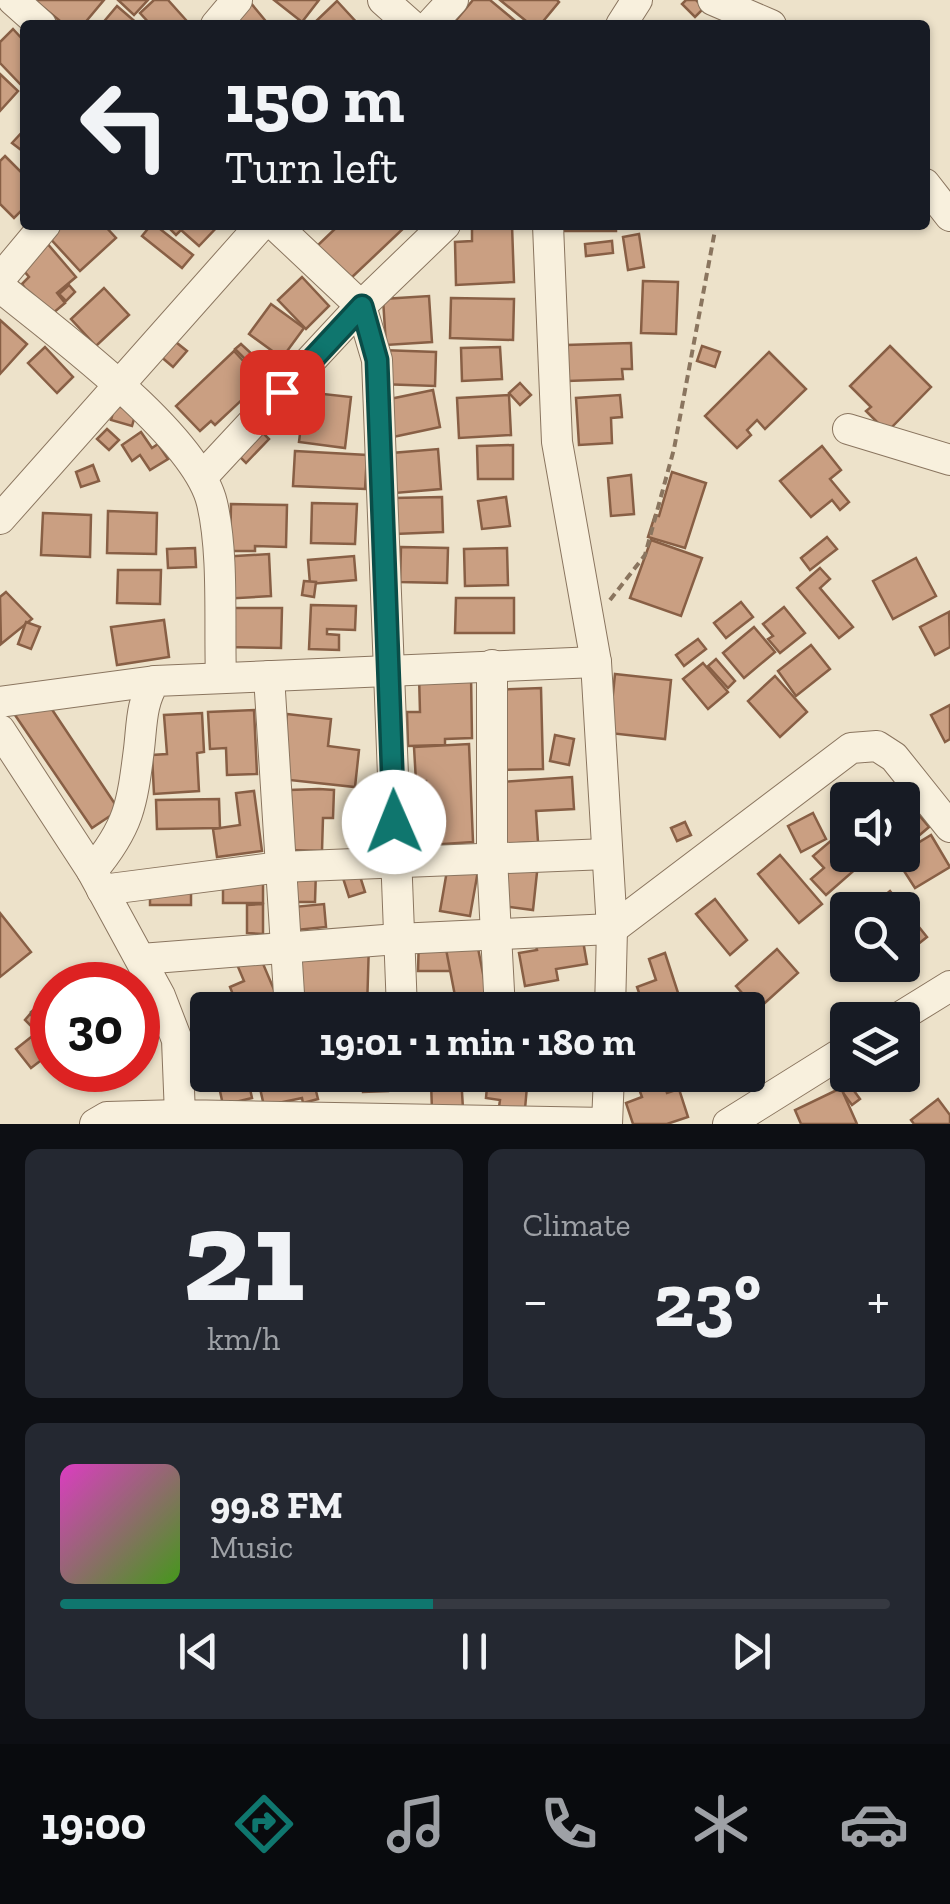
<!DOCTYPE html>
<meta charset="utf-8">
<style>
:root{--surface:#171b24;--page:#242831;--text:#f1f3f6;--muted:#9ea1a6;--line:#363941;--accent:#0f766e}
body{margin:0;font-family:"Zilla Slab",serif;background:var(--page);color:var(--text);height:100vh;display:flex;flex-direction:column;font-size:38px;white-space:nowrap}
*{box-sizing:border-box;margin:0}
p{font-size:32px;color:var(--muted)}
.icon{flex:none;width:55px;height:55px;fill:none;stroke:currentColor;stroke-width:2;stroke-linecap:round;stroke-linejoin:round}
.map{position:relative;height:1124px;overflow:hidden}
.side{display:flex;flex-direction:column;gap:25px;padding:25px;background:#0d0f14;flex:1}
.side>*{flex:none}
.hud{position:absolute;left:20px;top:20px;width:910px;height:210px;border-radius:10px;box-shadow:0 2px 8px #0004;background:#171b24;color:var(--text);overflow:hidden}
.fabs{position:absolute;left:830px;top:782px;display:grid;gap:20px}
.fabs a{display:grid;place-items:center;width:90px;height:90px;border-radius:10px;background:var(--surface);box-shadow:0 2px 8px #0004;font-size:50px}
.speed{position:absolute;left:30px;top:962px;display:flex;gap:20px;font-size:50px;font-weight:700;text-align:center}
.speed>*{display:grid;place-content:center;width:130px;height:130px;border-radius:50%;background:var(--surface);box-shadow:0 2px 8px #0004;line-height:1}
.speed .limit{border:15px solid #d22;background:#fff;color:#111}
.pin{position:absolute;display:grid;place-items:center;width:85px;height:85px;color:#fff;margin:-42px;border-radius:20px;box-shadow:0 5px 15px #0006}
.me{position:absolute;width:110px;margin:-55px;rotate:359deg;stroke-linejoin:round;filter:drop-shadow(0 0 8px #0008)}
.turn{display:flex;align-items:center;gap:35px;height:210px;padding:0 40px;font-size:45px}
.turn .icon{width:130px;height:130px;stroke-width:2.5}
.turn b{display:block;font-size:70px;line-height:85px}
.big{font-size:75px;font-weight:800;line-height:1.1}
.side .tile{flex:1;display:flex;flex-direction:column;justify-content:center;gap:15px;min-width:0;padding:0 35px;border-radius:15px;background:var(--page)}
.side .dial{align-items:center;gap:0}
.dial b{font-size:130px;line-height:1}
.song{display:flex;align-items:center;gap:30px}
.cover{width:120px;height:120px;border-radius:15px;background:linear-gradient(135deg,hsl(310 70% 55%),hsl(100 70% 35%))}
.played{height:10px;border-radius:5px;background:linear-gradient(90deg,var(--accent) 45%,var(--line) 45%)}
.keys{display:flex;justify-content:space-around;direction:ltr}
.heat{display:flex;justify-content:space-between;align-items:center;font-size:55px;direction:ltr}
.side .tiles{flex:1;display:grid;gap:25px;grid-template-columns:1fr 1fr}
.tile:last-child{grid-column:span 2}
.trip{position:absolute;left:190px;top:992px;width:575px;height:100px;border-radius:10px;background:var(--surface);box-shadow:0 2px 8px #0004;font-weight:800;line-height:100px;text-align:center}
.tabs{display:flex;height:160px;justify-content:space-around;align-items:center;background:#090b0e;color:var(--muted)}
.tabs .icon{width:70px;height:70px}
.tabs .current{color:var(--accent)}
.tabs b{font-size:45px;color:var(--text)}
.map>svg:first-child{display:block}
.building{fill:#ca9f82;stroke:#885f45;stroke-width:2.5}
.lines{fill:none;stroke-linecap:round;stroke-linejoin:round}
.minor-casing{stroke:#8a755f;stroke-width:32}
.path{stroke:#8a755f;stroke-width:4;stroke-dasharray:8 5;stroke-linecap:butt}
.minor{stroke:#f8f0dd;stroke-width:30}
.route-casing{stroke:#0a4d48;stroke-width:25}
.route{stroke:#0f766e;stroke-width:18}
</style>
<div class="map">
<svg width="950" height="1124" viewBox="0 0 950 1124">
<rect width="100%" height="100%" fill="#ede2ca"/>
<!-- building -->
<g class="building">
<polygon points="34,0 104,0 83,25 65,25"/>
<polygon points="118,0 148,0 134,15"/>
<polygon points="154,0 168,0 186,20 180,25 151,25 140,13"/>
<polygon points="274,0 319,0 302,22"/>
<polygon points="473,0 490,0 520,25 452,25"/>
<polygon points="500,0 557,0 559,2 540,25 531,25"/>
<polygon points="686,0 696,0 704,8 695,17 682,4"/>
<polygon points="337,1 359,25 312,25"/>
<polygon points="250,2 269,25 229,25"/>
<polygon points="117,6 139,25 101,25"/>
<polygon points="13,29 25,42 23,87 0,63 0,42"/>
<polygon points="0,74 18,91 0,111"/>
<polygon points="25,129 25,153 12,143"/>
<polygon points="5,156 25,176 25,207 14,218 0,204 0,161"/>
<polygon points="55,225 104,225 116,238 80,271 46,234"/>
<polygon points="151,225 155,225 193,255 182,268 142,236"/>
<polygon points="166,225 219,225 199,246 181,230 176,235"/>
<polygon points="339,225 407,225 349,280 317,246"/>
<polygon points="512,225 514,282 456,285 455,242 472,241 472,226"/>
<rect x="557" y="225" width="59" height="6"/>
<polygon points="639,234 644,267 628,270 623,237"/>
<polygon points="612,241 613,253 586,256 585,244"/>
<polygon points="46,242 76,277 57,293 65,303 46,319 22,284 29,277 19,265"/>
<polygon points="302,277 329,306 306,329 278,300"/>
<polygon points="643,281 678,282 676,334 641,333"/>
<polygon points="69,285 75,292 66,301 59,294"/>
<polygon points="104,288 129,315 96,346 71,319"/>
<polygon points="429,296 432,342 386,345 383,299"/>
<polygon points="451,298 514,299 513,340 450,338"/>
<polygon points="271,304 304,328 282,358 249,334"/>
<polygon points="0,320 27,344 0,374"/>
<polygon points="172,339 187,351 173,367 159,355"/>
<polygon points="631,343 632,369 622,369 623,379 568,381 566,345"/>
<polygon points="241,344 254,356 248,362 235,349"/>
<polygon points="702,346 720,352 715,367 697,361"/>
<polygon points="890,346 931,387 887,432 866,411 871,407 850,386"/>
<polygon points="45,347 73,377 57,393 28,363"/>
<polygon points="500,347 502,379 462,381 461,348"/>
<polygon points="381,350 436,352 435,386 380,384"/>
<polygon points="234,351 262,381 215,425 211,421 200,431 176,406"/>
<polygon points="769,352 806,389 765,429 757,420 747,430 751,435 737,448 705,416"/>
<polygon points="520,383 531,395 520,405 509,393"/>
<polygon points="433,390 440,427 393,437 385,400"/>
<polygon points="305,392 351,397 345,448 299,442"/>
<polygon points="509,395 511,435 459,438 457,398"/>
<polygon points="620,395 622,417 611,418 612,443 579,445 576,398"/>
<polygon points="115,405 136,412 132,426 111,420"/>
<polygon points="258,428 269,439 246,463 235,452"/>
<polygon points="107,429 119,440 109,450 97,439"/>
<polygon points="141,432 152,448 158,444 168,459 150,470 140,455 132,461 122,445"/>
<polygon points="513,445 513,479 478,479 477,446"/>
<polygon points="822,446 841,470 830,479 849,502 840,510 832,500 811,517 780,481"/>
<polygon points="438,449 441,489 395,493 392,453"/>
<polygon points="295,451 367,455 365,489 293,486"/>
<polygon points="93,465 99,481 81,487 76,472"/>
<polygon points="672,472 706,483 685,548 648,537 655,515 659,516"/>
<polygon points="631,475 634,514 611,516 608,478"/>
<polygon points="442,497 443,532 395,534 393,498"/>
<polygon points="506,497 510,526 482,529 478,501"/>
<polygon points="312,503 357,504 355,544 311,543"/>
<polygon points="231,504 287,505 286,547 255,546 255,551 230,551"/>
<polygon points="108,511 157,513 156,554 107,553"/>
<polygon points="43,513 91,515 90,557 41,555"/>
<polygon points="827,537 837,549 810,570 801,558"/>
<polygon points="651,540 702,558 681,616 630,598"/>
<polygon points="401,547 448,548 447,583 400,582"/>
<polygon points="195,548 196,567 168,568 167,549"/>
<polygon points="507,548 508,585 465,586 464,549"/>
<polygon points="269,554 271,596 222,599 220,557"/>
<polygon points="354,556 356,580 310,584 308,560"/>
<polygon points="916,558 936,596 893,619 873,581"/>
<polygon points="820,568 830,579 820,588 853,627 839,638 797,588"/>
<polygon points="118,570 161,570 160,604 117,603"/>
<polygon points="304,581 316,582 314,597 302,595"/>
<polygon points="6,592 32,619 1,644 0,597"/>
<polygon points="456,598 514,598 514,633 455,633"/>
<polygon points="741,602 753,617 726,638 714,623"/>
<polygon points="311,605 356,606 355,630 327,629 327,634 339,635 339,650 309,649"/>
<polygon points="784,607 805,633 780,653 768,639 773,636 763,624"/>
<polygon points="222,608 282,608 281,648 222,647"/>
<polygon points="949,612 950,647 935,655 920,627"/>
<polygon points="164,620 169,657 117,665 111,627"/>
<polygon points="26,622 40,627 31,649 18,644"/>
<polygon points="754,627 775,652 744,678 723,653"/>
<polygon points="698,639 706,649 684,666 676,655"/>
<polygon points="811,645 830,669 796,696 778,671"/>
<polygon points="716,659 735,681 728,688 708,666"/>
<polygon points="703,663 728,692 708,709 683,679"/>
<polygon points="471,674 472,738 445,739 445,745 408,746 407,712 420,712 419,675"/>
<polygon points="615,674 671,680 665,739 609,733"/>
<polygon points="775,676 807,712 780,737 748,701"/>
<polygon points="541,688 543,769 493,770 491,690"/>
<polygon points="43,696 119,810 92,828 15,715"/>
<polygon points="950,705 950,739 945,742 931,715"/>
<polygon points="254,710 257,774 227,775 226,748 210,749 208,712"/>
<polygon points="202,713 204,752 197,753 199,791 154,794 152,755 167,754 164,715"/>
<polygon points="287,714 331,719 328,746 359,750 355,787 280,779"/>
<polygon points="555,735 574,739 569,765 550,761"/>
<polygon points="469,744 473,842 429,845 426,781 416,782 414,747"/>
<polygon points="572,777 574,809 536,811 538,842 504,844 500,782"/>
<polygon points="319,789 334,790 333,818 323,818 322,851 287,850 289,790"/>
<polygon points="254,791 262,851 217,857 213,829 240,825 236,793"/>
<polygon points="219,799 220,828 157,829 156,800"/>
<polygon points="908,802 929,827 902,850 902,806"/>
<polygon points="813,813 826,839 801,852 788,826"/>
<polygon points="685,822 691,835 677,841 671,828"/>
<polygon points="931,835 950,867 915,888 895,857"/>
<polygon points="833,839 858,867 826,895 811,879 824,868 813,856"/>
<polygon points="780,855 822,904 799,923 758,874"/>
<polygon points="449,859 479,865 470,916 440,911"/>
<polygon points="508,859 538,863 533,910 503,906"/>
<polygon points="284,869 316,870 315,902 284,902"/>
<rect x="150" y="871" width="41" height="34"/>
<rect x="223" y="872" width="40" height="31"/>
<polygon points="359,873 365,892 349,897 343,878"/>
<polygon points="890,891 927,937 902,957 902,910 867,910"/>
<polygon points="715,899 747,940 730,955 696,914"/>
<polygon points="263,904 263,934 247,933 247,905"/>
<polygon points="324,904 326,927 296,930 293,907"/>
<polygon points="0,913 31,952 0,977"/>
<polygon points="581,929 587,964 556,969 558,980 525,986 519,953 537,950 534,937"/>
<polygon points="419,936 451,937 451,971 418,971"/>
<polygon points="848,936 848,964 846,965 832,947"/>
<polygon points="476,938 487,994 456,1001 445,944"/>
<polygon points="369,943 367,1009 298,1007 300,946"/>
<polygon points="255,945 278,999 252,1010 239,1010 230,987 244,981 233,955"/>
<polygon points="777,949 798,973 757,1010 736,986"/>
<polygon points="665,953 681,1002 657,1010 645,1010 637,987 656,980 649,959"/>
<polygon points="210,995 221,1003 215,1010 202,1006"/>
<polygon points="40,1004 52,1017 44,1026 31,1012"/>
<polygon points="138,1008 147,1028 138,1032"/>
<polygon points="30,1014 42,1026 36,1031 25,1020"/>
<polygon points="45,1026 52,1035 52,1070 44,1058 31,1068 16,1049"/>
<polygon points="904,1046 913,1063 902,1068 902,1047"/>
<polygon points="247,1075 252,1098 223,1105 218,1082"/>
<polygon points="257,1075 312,1075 318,1099 303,1103 302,1098 264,1106"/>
<polygon points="362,1075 461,1075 463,1109 432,1110 431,1082 388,1082 388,1091 363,1092"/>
<polygon points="488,1075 528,1075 525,1109 499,1107 500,1100 486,1098"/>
<polygon points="703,1075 739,1075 741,1079 707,1089"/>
<polygon points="662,1078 667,1093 679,1089 688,1117 667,1124 633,1124 626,1103 642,1097 638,1086"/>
<polygon points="849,1084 860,1099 852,1105 841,1090"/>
<polygon points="841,1088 857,1124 801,1124 795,1110"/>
<polygon points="938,1099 950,1115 950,1124 914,1124 911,1120"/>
</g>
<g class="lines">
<defs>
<g id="minor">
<polyline points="13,0 41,25"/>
<polyline points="383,0 411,25"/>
<polyline points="713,0 771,25"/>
<polyline points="216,25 237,0"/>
<polyline points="430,25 453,0"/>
<polyline points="621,25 637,0"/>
<polyline points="925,184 950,216"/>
<polyline points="275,225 361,306 377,360 402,1010"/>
<polyline points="548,225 557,442 596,662 612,929 610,1010"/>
<polyline points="0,279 45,225"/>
<path d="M0,287C55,332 196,435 212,503C224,554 219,624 221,678"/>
<polyline points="848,429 950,460"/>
<polyline points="203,476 361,306 445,225"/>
<polyline points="0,519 261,225"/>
<polyline points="492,665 492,858 500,1010"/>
<polyline points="269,676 290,1010"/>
<polyline points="0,702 155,681"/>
<polyline points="0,730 92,871 160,996 177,1040 180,1115 607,1123"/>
<path d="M92,871C129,827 132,805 139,749C142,724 141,702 155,681L596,662"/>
<polyline points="102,890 280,867 607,854"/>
<polyline points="141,959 397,939 612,929 851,748 877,746 894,757 950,827"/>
<polyline points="895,1020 950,986"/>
<polyline points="95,1124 107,1117 180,1115"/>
<polyline points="607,1124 609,1075"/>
<polyline points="728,1124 848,1049"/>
</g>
</defs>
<!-- minor casing -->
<use href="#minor" class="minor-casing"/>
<!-- path -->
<polyline class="path" points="610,600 645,555 674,449 716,225"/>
<!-- minor -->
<use href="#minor" class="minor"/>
</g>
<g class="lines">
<defs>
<polyline id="route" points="282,392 362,306 377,360 394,822"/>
</defs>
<!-- route casing -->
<use href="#route" class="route-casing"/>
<!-- route -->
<use href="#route" class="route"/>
</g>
</svg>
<div class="fabs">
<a><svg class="icon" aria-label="sound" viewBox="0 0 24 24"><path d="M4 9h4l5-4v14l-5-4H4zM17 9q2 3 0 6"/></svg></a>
<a><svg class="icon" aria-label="search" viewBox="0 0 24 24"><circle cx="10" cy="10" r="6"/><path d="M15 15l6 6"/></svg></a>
<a><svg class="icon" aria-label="layers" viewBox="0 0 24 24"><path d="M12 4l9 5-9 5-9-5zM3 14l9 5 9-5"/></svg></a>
</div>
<div class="speed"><div class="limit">30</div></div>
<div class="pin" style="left:282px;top:392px;background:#d93025"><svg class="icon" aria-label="arrive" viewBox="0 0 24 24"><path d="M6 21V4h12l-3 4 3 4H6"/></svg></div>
<svg class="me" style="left:394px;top:822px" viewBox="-20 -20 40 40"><circle r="19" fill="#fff"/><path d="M0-13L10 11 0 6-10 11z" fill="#0f766e"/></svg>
<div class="trip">19:01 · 1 min · 180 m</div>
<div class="hud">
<div class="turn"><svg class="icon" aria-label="left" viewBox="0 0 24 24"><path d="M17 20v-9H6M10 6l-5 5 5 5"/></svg><div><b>150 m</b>Turn left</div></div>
</div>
</div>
<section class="side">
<div class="tiles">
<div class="tile dial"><b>21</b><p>km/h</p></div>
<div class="tile"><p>Climate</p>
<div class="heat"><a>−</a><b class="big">23°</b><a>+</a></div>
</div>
<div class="tile">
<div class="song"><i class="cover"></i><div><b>99.8 FM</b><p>Music</p></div></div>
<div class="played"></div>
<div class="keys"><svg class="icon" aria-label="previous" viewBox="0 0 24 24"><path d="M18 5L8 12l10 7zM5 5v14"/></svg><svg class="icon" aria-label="pause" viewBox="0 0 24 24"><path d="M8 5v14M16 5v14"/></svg><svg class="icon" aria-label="next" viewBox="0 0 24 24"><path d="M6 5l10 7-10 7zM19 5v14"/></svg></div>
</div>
</div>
</section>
<nav class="tabs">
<b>19:00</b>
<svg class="icon current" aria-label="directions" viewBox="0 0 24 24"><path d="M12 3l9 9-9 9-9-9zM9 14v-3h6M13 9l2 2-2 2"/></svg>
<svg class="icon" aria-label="music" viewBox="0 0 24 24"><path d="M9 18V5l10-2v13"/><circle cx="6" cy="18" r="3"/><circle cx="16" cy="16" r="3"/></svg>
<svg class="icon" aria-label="phone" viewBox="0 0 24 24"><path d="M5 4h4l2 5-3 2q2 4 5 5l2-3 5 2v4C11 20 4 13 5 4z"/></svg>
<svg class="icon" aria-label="climate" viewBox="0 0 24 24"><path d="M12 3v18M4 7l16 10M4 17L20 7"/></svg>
<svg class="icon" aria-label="car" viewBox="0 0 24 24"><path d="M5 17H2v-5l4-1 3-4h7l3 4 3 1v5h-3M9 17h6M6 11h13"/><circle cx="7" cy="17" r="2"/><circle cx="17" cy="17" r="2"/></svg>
</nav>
